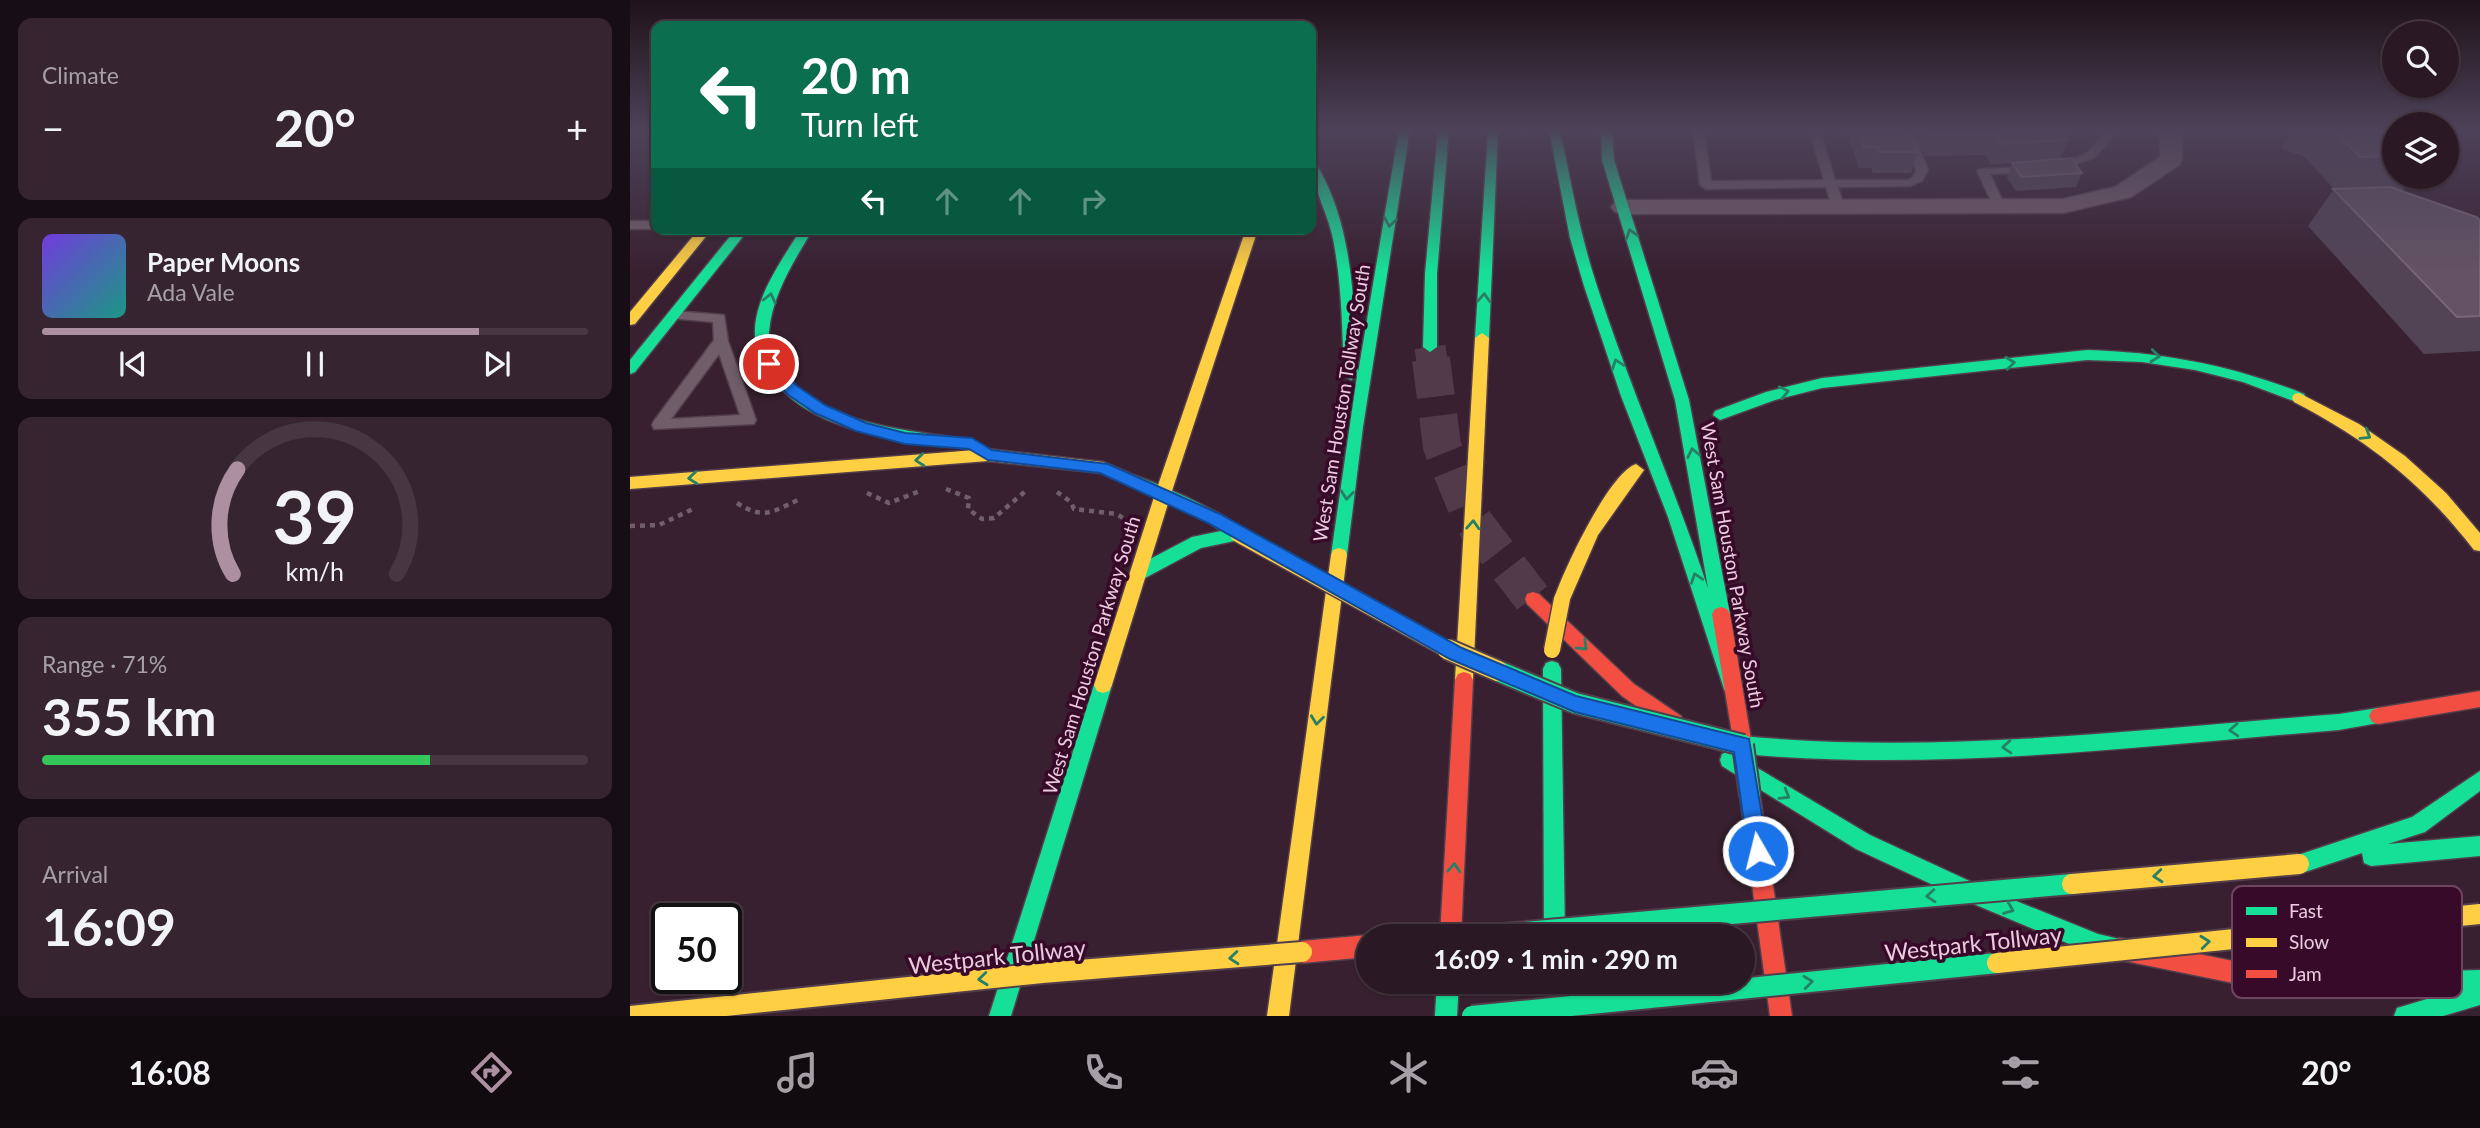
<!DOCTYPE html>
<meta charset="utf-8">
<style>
:root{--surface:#2a1824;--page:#362531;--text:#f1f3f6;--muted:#a5a0a6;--line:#463741;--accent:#ac90a1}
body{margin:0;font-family:Lato,sans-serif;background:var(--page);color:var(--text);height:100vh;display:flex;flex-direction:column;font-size:26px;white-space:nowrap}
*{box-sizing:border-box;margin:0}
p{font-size:23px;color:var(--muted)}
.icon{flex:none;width:38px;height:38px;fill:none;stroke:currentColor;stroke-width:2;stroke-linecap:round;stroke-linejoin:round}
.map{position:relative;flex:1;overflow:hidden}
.drawer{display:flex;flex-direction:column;gap:18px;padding:18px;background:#170d14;width:630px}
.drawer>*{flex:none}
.banner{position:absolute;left:21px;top:21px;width:665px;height:214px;border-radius:14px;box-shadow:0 2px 5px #0004,0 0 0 2px var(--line);background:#0b6e4f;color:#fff;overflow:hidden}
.buttons{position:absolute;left:1752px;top:21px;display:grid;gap:14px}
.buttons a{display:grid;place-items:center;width:77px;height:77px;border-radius:50%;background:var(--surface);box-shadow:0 2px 5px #0004,0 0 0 2px var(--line);font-size:35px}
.speed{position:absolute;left:21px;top:903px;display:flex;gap:14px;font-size:35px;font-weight:700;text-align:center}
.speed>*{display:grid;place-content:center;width:91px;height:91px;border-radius:50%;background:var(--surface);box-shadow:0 2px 5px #0004,0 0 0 2px var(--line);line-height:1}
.speed .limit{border:4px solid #111;border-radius:10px;background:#fff;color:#111}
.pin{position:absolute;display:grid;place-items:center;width:60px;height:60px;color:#fff;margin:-30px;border:4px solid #fff;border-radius:50%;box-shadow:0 2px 7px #0007}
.me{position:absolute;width:77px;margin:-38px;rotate:352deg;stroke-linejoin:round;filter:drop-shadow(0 0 5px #0008)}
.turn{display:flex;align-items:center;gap:24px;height:147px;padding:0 35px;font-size:32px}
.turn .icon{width:91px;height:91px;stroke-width:2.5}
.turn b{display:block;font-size:49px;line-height:60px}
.lanes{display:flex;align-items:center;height:66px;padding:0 35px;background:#0003;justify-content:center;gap:35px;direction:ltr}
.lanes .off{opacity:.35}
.big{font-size:52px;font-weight:700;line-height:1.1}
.drawer .card{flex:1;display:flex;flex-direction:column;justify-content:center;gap:10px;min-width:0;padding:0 24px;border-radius:14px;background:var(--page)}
.drawer .dial{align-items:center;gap:0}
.dial svg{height:182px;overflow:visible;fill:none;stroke:var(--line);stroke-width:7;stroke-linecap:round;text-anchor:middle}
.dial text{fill:var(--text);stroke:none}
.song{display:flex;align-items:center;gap:21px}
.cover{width:84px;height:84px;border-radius:10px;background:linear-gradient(135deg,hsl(260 70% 55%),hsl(170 70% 35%))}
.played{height:7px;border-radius:4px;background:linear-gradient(90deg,var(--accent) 80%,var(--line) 80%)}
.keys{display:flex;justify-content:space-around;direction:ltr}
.heat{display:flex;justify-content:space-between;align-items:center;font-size:38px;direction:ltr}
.charge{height:10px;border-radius:5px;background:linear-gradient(90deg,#34c759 71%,var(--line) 0)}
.trip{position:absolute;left:726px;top:924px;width:399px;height:70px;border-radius:35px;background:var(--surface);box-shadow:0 2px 5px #0004,0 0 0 2px var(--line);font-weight:700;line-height:70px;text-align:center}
.dock{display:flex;height:112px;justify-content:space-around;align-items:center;background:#110a0e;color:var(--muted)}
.dock .icon{width:49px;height:49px}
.dock .current{color:var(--accent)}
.dock b{font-size:32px;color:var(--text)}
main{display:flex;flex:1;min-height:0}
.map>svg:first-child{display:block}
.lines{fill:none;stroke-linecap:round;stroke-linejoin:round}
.highway-tunnel-far1{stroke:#533a4a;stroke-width:31;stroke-dasharray:31 15;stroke-linecap:butt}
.highway-tunnel{stroke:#533a4a;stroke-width:38;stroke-dasharray:38 19;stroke-linecap:butt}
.lane-casing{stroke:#533e4b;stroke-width:3}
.street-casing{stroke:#533e4b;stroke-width:3}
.fast-casing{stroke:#533e4b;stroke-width:3}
.slow-casing{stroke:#533e4b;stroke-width:3}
.jam-casing{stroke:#533e4b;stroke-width:3}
.path{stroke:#715f6b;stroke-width:4.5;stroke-dasharray:5 5;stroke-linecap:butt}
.lane{fill:#715d6a;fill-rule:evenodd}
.street{fill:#715d6a;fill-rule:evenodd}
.fast{fill:#16e098;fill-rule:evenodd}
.slow{fill:#ffcf43;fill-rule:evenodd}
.jam{fill:#f24e42;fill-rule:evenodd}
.fast-bridge-casing{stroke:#533e4b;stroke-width:24;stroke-linecap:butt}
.slow-bridge-far1-casing{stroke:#533e4b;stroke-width:19;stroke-linecap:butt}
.slow-bridge-casing{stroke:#533e4b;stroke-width:24;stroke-linecap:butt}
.fast-bridge{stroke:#16e098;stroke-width:20}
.slow-bridge-far1{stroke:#ffcf43;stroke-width:16}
.slow-bridge{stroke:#ffcf43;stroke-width:20}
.wall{fill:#524455}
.building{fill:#635364;stroke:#786677;stroke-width:2}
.oneway{stroke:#258066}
.route{fill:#1a73e8;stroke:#114b97;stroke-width:2}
.labels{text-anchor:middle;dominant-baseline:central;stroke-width:7;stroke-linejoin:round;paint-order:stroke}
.street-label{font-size:19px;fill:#ebccde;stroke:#380a29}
.near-street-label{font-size:23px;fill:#ebccde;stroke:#380a29}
.key{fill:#380a29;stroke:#6e445f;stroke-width:2}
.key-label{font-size:19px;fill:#ebccde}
</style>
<main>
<section class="drawer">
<div class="card"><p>Climate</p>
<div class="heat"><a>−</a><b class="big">20°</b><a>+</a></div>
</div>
<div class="card">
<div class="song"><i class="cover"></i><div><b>Paper Moons</b><p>Ada Vale</p></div></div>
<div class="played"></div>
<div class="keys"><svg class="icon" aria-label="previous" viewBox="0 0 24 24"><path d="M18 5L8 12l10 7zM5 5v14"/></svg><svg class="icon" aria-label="pause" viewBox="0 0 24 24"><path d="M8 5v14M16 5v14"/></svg><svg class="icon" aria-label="next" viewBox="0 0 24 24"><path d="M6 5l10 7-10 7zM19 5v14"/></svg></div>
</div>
<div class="card dial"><svg viewBox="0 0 100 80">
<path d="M14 69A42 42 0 1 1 86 69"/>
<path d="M14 69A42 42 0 0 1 16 23" stroke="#ac90a1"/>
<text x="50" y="56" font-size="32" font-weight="700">39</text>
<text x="50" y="72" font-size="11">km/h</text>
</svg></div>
<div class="card"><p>Range · 71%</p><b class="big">355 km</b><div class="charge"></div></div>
<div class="card"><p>Arrival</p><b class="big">16:09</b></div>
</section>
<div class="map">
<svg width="1850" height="1016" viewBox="0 0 1850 1016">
<rect width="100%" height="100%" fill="#382030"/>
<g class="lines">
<!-- highway-tunnel-far1 -->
<polyline class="highway-tunnel-far1" points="800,347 802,361"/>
<!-- highway-tunnel -->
<polyline class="highway-tunnel" points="801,359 812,446 842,520 903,599"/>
<defs>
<g id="lane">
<polygon points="1063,130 1074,130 1081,181 1194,180 1179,130 1190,130 1205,180 1278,180 1283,177 1286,170 1272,130 1283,130 1298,170 1292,181 1280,186 1208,187 1214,207 1208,211 1202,207 1196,187 1076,189 1070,185"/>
<polygon points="1478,130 1489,130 1464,158 1427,170 1421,167 1456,154"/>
<polygon points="1398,167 1402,168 1402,172 1360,174 1375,206 1369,210 1365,209 1347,171 1349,169"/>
<rect x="0" y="221" width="26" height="8"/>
<path d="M44,311L94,315L98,341L126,420L124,424L24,429L22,425L24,421L84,340L83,322L39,318L37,315ZM89,354L110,415L41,419Z"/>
</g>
<polygon id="street" points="1530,130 1552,130 1552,160 1549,165 1501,197 1433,213 993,214 985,212 981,207 985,202 993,200 1433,199 1485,187 1530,157"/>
<g id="fast">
<path d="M769,130H780L733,427L717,555L715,560H703L701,555L727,376L721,380L714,375C712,330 712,283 703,239C698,213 681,185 681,161L685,162C724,225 723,301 728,373Z"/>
<polygon points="808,130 819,130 807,274 807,347 800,352 793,347 795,274"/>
<polygon points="858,130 868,130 859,338 852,343 845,338"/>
<path d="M919,130H930C941,182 950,235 967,286C1000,388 1044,486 1078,588L1045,400L972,160L971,130H982L984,160L1059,400L1100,614L1097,619L1089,620L1112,689L1109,695L1103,697L1097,695L1094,689L1038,517L991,396L954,286L940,238Z"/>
<polygon points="106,229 119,229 5,372 0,374 0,360"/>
<path d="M171,229H183C164,261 142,295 139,332C138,341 142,350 145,358C173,417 256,428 314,436L319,437L321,441L319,445L314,446C251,438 162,426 133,362C129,354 125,345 125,336C123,299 152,260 171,229Z"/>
<path d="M1457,350C1533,352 1604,366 1674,394L1676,398L1669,403L1613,382L1565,370L1512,362L1457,360L1192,388L1145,400L1090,420L1083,415L1085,411L1136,392L1192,378Z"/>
<path d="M503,475C525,482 606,517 616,534L614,539L571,548L515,578L509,580L503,578L501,573L503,568L562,537L591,531L578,522L498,485L495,481L498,477Z"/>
<polygon points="922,661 928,663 931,669 935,936 914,936 913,669 916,663"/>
<polygon points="473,677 479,679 482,685 381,1016 359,1016 464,685 467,679"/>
<path d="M1748,708L1754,710L1757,716L1754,722L1709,730C1513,746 1309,772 1113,754L1106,751L1104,745L1106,739L1113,736C1310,755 1512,729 1709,714Z"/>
<polygon points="1099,751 1240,835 1359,890 1468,934 1498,941 1501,949 1498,957 1490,960 1468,956 1346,905 1226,849 1092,766 1090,760 1092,754"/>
<polygon points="1850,771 1850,791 1795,832 1758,844 1850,836 1850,856 1741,866 1734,863 1732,853 1669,874 1662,871 1659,864 1662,857 1782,817"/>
<path d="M1850,970V1005L1813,1016H1764L1767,1008L1817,993C1786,994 1737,1001 1709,990L1706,982L1709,974L1717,971L1751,973Z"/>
<polygon points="807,982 829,982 827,1016 805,1016"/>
</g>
<g id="slow">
<polygon points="69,229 82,229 5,324 0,325 0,312"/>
<polygon points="616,229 628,229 541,494 482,685 479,691 473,693 467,691 464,685 525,494"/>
<polygon points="852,333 859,338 843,680 840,686 834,688 828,686 825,680 845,338"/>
<path d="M1669,393L1729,424L1775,456L1816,493L1850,533V551L1844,550C1792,483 1739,441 1664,402L1662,398L1664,394Z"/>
<polygon points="358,449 473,462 508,477 511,481 503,487 471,473 358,461 0,489 0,477"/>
<path d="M1006,464L1014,470L968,535L938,604L932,606L926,604L924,599C933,571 979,473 1006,464Z"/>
<polygon points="709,548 715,550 717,555 659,1016 637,1016 701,555 703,550"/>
</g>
<g id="jam">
<polygon points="903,592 909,594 1004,684 1051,716 1053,722 1051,728 1044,730 1037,728 992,696 897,604 895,599 897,594"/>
<polygon points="1091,607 1097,609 1100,614 1122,745 1120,751 1113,754 1106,751 1104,745 1082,614 1085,609"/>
<polygon points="834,672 840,674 843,680 831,936 810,936 825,680 828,674"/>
<polygon points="1850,691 1850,707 1748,724 1742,722 1739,716 1742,710 1748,708"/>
<polygon points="1120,787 1127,789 1130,796 1162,1016 1140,1016 1110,796 1113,789"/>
<polygon points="738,935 740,936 738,957 672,963 664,960 661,952 664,944 672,941"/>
<polygon points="1490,938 1628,966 1717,971 1725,974 1728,982 1725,990 1717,993 1628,988 1490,960 1482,957 1479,949 1482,941"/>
</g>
</defs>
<!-- lane casing -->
<use href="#lane" class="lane-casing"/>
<!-- street casing -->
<use href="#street" class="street-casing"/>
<!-- fast casing -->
<use href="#fast" class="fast-casing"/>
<!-- slow casing -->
<use href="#slow" class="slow-casing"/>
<!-- jam casing -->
<use href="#jam" class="jam-casing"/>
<!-- path -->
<g class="path">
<polyline points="316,489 339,498 338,509 352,519 364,518 398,489"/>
<polyline points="427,492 441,502 444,509 487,514 493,518"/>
<polyline points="237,493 259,503 290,491"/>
<path d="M107,503C133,520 142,512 168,500"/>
<polyline points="0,526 29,525 65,508"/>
</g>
<!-- lane -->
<use href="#lane" class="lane"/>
<!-- street -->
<use href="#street" class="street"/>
<!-- fast -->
<use href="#fast" class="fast"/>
<!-- slow -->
<use href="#slow" class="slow"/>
<!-- jam -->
<use href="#jam" class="jam"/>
<defs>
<g id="fast-bridge">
<polyline points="868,671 945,703 1113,745"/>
<polyline points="1113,745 1120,796"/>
<polyline points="850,936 1442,884"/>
<polyline points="842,1016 1367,963"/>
</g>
<g id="slow-bridge-far1">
<polyline points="608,534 820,651"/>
<polyline points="922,650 932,599"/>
</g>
<g id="slow-bridge">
<polyline points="817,649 868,671"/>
<polyline points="1442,884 1669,864"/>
<polyline points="1367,963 1850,914"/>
<polyline points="0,1016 412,973 672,952"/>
</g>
</defs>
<!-- fast-bridge casing -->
<use href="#fast-bridge" class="fast-bridge-casing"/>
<!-- slow-bridge-far1 casing -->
<use href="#slow-bridge-far1" class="slow-bridge-far1-casing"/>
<!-- slow-bridge casing -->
<use href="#slow-bridge" class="slow-bridge-casing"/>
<!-- fast-bridge -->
<use href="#fast-bridge" class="fast-bridge"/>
<!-- slow-bridge-far1 -->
<use href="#slow-bridge-far1" class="slow-bridge-far1"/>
<!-- slow-bridge -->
<use href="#slow-bridge" class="slow-bridge"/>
</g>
<!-- wall -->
<g class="wall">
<polygon points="1216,130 1283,130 1284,135 1283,140 1288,152 1281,173 1243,173 1241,168 1229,168"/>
<polygon points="1284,130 1432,130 1438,140 1430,159 1452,173 1446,187 1386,191 1377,178 1382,163 1361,165 1356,155 1295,156"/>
<polygon points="1662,130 1764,130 1764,177 1784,177 1773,190 1769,190 1850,220 1850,351 1794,354 1678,226 1704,189 1675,157 1651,148"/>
</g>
<!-- building -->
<g class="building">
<polygon points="1228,130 1283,130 1284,135 1281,135 1288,152 1249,152 1247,147 1234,147"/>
<polygon points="1300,130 1432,130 1438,140 1369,144 1364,134 1302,135"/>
<polygon points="1704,130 1764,130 1764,156 1730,157"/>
<polygon points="1442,158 1452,173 1392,177 1382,163"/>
<polygon points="1760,187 1846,217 1850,220 1850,316 1827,317 1703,189"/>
</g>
<!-- one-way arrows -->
<defs><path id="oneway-chevron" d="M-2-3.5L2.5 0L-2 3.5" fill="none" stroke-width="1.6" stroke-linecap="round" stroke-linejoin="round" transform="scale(1.75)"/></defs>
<g class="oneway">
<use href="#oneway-chevron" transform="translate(760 222) rotate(99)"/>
<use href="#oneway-chevron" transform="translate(1001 234) rotate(-107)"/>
<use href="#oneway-chevron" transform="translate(140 298) rotate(-77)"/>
<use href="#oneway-chevron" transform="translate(854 298) rotate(-87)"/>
<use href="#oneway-chevron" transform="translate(1525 356) rotate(6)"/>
<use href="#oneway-chevron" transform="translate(1380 363) rotate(-6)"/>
<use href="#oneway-chevron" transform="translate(987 364) rotate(-109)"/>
<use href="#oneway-chevron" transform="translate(1154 392) rotate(-13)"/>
<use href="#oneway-chevron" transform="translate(1736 435) rotate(32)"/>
<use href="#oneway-chevron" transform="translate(1063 453) rotate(-102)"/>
<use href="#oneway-chevron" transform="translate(290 460) rotate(175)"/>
<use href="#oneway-chevron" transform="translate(63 478) rotate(175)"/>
<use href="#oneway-chevron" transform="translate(717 495) rotate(97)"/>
<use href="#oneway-chevron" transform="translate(843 525) rotate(-87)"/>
<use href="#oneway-chevron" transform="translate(1066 578) rotate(-109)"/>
<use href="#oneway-chevron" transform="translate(953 646) rotate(44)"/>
<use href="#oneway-chevron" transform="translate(687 720) rotate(97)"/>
<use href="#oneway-chevron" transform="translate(1604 730) rotate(176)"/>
<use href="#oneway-chevron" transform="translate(1377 747) rotate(176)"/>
<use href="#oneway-chevron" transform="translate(1155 795) rotate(31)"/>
<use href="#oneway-chevron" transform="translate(824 868) rotate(-87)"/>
<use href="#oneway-chevron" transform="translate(1528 876) rotate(175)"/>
<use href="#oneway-chevron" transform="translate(1301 896) rotate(175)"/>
<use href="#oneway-chevron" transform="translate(1379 909) rotate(22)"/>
<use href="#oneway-chevron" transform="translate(1575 942) rotate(-6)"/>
<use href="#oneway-chevron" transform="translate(604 958) rotate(175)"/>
<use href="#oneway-chevron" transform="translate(353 979) rotate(174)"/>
<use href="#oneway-chevron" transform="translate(1178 982) rotate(-6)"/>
</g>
<!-- sky -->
<linearGradient id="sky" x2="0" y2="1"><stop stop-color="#1f121a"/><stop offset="0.48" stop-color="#4d4259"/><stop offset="1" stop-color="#4d4259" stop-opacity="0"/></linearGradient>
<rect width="1850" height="272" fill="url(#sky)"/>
<!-- route -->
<polygon class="route" points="139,359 144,361 167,386 195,405 236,423 275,433 342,438 362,450 478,464 590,514 832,648 946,696 1119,739 1138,851 1135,858 1128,861 1121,858 1118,851 1104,752 945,712 820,659 578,523 470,473 358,460 339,449 275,444 226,431 185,413 157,394 132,364"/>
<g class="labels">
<!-- street labels -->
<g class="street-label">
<text transform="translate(711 403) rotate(-81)">West Sam Houston Tollway South</text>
<text transform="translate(1103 565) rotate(80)">West Sam Houston Parkway South</text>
<text transform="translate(461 655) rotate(-73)">West Sam Houston Parkway South</text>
</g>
<!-- near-street labels -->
<g class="near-street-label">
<text transform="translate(1343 943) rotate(-6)">Westpark Tollway</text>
<text transform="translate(367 956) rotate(-6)">Westpark Tollway</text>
</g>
</g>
<!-- legend -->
<rect x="1602" y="886" width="230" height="112" rx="10" class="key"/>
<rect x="1616" y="907" width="31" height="8" fill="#16e098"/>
<rect x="1616" y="938" width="31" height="9" fill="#ffcf43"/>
<rect x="1616" y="970" width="31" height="8" fill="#f24e42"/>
<g class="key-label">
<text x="1659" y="918">Fast</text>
<text x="1659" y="949">Slow</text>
<text x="1659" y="981">Jam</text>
</g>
</svg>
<div class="buttons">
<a><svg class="icon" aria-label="search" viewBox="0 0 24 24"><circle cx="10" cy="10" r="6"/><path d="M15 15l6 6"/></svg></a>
<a><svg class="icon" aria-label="layers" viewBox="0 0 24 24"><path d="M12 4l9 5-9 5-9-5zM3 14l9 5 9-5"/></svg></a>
</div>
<div class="speed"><div class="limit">50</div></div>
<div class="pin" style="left:139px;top:364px;background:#d93025"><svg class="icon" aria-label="arrive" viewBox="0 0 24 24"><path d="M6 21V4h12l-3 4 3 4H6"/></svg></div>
<svg class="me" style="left:1128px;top:851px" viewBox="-20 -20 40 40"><circle r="17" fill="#1a73e8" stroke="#fff" stroke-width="3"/><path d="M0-11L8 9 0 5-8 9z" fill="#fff"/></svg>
<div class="trip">16:09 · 1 min · 290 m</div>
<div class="banner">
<div class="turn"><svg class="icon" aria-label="left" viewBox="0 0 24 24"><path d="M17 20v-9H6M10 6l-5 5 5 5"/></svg><div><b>20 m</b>Turn left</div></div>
<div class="lanes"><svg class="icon" aria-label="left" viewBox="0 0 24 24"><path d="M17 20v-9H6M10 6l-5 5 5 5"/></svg><svg class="icon off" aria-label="ahead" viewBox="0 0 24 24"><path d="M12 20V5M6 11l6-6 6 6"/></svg><svg class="icon off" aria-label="ahead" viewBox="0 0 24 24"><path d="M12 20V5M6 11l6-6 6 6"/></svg><svg class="icon off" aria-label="right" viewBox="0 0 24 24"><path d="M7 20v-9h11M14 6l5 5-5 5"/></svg></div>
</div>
</div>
</main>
<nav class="dock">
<b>16:08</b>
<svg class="icon current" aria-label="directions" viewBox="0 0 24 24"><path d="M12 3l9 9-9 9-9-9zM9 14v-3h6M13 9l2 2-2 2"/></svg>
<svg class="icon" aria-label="music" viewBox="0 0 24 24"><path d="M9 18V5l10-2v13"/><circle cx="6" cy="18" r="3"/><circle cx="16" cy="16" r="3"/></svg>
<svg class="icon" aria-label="phone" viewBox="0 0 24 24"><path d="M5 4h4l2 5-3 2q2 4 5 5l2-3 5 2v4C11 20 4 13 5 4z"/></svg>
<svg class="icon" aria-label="climate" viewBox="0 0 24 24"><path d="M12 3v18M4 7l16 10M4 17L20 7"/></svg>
<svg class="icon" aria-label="car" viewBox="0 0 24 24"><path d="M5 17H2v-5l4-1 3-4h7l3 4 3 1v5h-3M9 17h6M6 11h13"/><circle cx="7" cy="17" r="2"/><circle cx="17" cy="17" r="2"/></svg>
<svg class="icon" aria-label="filters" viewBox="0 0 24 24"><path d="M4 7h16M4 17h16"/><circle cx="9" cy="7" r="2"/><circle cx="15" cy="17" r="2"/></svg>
<b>20°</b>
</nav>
